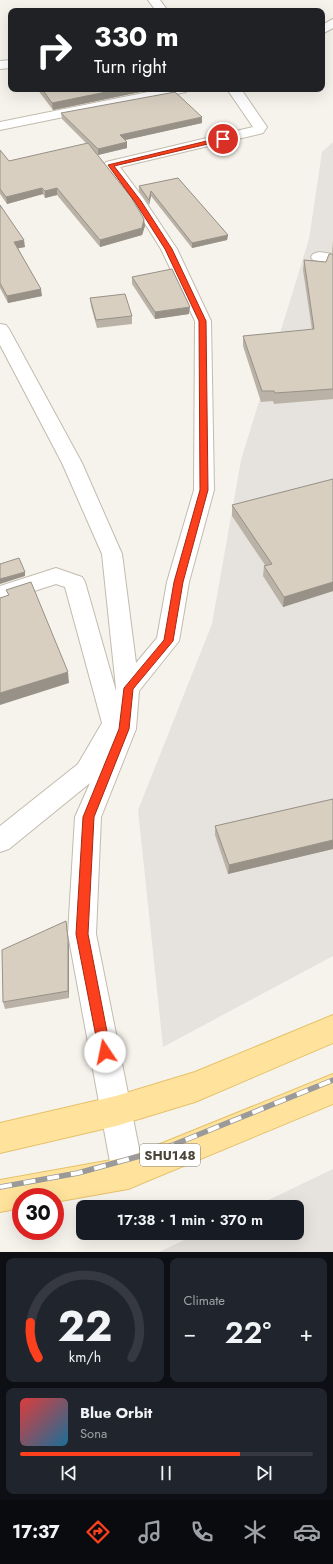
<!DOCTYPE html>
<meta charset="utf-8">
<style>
:root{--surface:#171b24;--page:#20242c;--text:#f1f3f6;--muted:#9ea1a6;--line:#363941;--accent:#fc3f1d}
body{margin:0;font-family:Jost,sans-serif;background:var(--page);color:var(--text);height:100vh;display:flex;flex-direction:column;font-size:15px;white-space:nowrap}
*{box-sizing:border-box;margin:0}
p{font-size:13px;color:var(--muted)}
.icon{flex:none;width:22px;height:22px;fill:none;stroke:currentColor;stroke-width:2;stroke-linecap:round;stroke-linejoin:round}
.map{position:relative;height:1252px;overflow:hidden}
.details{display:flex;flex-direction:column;gap:6px;padding:6px;background:#0d0f14;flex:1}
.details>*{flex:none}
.top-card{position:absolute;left:8px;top:8px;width:317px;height:84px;border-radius:8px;box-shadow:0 4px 16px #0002;background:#202124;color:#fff;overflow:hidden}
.speed{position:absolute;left:12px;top:1188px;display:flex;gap:8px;font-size:20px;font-weight:700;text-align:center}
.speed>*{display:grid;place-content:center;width:52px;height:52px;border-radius:50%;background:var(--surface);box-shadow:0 4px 16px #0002;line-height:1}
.speed .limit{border:6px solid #d22;background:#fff;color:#111}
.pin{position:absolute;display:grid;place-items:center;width:34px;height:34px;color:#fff;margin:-17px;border:2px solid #fff;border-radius:50%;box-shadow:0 1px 4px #0007}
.me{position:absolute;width:44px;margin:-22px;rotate:349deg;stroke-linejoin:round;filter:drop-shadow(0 0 3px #0008)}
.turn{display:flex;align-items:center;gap:14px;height:84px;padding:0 20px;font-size:18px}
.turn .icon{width:52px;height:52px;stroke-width:2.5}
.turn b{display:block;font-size:28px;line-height:34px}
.big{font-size:30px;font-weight:600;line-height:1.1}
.details .tile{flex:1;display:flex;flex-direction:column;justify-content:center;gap:6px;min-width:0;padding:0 14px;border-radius:8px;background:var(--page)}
.details .dial{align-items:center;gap:0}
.dial svg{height:104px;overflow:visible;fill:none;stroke:var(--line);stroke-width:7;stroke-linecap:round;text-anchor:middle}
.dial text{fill:var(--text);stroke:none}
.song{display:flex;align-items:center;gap:12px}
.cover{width:48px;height:48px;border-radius:6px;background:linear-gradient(135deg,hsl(0 70% 55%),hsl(200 70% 35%))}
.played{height:4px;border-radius:2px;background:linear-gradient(90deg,var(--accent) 75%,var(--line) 75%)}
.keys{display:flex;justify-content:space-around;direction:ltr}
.heat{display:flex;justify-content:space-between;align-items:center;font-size:22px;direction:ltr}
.details .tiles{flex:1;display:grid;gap:6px;grid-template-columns:1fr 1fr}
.tile:last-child{grid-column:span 2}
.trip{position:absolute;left:76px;top:1200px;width:228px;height:40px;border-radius:8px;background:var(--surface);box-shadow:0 4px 16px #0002;font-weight:600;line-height:40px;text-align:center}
.menu{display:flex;height:64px;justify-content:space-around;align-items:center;background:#090b0e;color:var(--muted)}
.menu .icon{width:28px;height:28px}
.menu .on{color:var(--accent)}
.menu b{font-size:18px;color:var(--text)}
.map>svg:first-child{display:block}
.industrial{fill:#e6e2dd}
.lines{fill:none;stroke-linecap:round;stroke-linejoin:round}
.minor-casing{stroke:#c2bbae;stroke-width:2}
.primary-casing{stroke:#e6c16a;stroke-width:2}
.minor{fill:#fff;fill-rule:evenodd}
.primary{fill:#ffe39c;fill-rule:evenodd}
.rail-casing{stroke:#9a9a9a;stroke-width:5.5}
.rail{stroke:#fff;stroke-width:4;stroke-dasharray:12;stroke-linecap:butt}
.wall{fill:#bab2a6}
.shaded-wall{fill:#979187}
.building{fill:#d8cfc1;stroke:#979187}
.route{fill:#fc3f1d;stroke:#a42913}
.labels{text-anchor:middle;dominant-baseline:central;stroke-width:4;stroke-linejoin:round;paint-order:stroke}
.shield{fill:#fff;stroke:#817c74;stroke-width:1}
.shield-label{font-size:13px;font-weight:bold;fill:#4b4439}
</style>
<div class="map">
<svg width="333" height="1252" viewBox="0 0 333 1252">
<rect width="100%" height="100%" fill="#f6f3ec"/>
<!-- industrial -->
<g class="industrial">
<polygon points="333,142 333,956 163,1047 138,810 212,624 241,460 309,239 322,152"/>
<polygon points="333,1169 333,1252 159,1252 199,1233 297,1233 297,1207 254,1207"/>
</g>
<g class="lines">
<defs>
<g id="minor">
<polygon points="148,0 160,0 168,11 156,11"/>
<polygon points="333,19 333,28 322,34 322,25"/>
<polygon points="11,60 11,68 0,69 0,61"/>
<polygon points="163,89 188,89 186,92 181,93 0,130 0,122"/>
<polygon points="227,89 241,89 267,127 263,133 120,167 143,198 177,249 211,321 214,490 189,582 179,641 139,691 136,729 101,817 96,934 144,1173 139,1184 128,1189 117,1184 112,1173 68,934 75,817 90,783 9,849 0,852 0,826 78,764 102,723 65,587 56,584 0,602 0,586 56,568 82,577 85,582 116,691 116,688 102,554 62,463 0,345 0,324 6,325 9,329 82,463 122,554 136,663 157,638 167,582 194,490 195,321 161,249 132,203 104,165 106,162 253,127"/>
<polygon points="319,252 333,254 333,264 313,260 311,257 313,254"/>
</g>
<g id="primary">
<polygon points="333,1015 333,1043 195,1102 116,1126 0,1153 0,1123 116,1096 195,1072"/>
<polygon points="333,1074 333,1104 128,1189 55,1202 55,1197 21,1197 21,1208 0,1212 0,1180 128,1157"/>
</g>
</defs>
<!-- minor casing -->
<use href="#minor" class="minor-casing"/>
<!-- primary casing -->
<use href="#primary" class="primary-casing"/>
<!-- minor -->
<use href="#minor" class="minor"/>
<!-- primary -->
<use href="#primary" class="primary"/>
<defs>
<polyline id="rail" points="0,1187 78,1173 158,1151 333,1080"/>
</defs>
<!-- rail casing -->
<use href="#rail" class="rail-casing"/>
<!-- rail -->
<use href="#rail" class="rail"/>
</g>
<!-- wall -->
<g class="wall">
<polygon points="37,89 145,89 145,91 53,110"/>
<polygon points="61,113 202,123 125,140 127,142 127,148 98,155 94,151 145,226 142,235 100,247 57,195 45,198 43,194 7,204 0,194 0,150 9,161 87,144 62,119"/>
<polygon points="178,178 228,235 227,240 192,248 151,196 149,205 139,191 139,186"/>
<polygon points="0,205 25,247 18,248 42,296 8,303 0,288"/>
<polygon points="333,241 333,253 332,252"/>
<polygon points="333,254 333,399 274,404 273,401 261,402 243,346 243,336 312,330 303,270 304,260 326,262"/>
<polygon points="132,277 189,314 155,319 132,284"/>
<polygon points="90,298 132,316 132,324 97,328 91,306"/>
<polygon points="333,479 333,591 283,607 263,576 264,566 265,565 232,516 232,505"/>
<polygon points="333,799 333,849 228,874 215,835 215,826"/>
<polygon points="69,946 69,998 5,1009 3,1002"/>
</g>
<!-- shaded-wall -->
<g class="shaded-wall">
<polygon points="121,89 145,89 145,91 53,110 52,103"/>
<polygon points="202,117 202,123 121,141 120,135"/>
<polygon points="127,142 127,148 98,155 98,149"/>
<polygon points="42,188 43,194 7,204 6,197"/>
<polygon points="57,188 57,195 45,198 45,191"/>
<polygon points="151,191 151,196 149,205 149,200"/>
<polygon points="144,219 145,226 142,235 100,247 100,240"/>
<polygon points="228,235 227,240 192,248 192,243"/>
<polygon points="24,240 25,247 15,249 14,242"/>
<polygon points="41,289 42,296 8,303 7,296"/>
<polygon points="190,307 189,314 155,319 155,312"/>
<polygon points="25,572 25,576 0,584 0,579"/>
<polygon points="333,582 333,591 283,607 284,597"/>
<polygon points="68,672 69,683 0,705 0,693"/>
<polygon points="333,840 333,849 228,874 229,865"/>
<polygon points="66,921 69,946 69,998 68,991"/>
</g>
<!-- building -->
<g class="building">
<polygon points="42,89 121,89 52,103"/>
<polygon points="175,92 202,117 120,135 127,142 98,149 61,113"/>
<polygon points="88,143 131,197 144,219 142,228 100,240 57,188 45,191 42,188 6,197 0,189 0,150 9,161"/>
<polygon points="178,178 228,235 192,243 151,191 149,200 139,186"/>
<polygon points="0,205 24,240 14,242 41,289 7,296 0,283"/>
<polygon points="329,254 333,254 333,389 275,393 274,391 262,391 243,336 314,329 304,260 326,262"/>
<polygon points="172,269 190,307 155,312 132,277"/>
<polygon points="125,294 132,316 96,320 90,298"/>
<polygon points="333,479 333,582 284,597 264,566 272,564 232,505"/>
<polygon points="19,558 25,572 0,579 0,564"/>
<polygon points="31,582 68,672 0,693 0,598 9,595 6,590"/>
<polygon points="333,799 333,840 229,865 215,826"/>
<polygon points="66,921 68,939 68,991 3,1002 2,950"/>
</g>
<!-- route -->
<polygon class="route" points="223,137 225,140 114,166 141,201 172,249 206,321 208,490 183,582 173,641 133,689 129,729 94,817 88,934 111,1052 109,1056 105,1058 100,1056 99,1052 76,934 83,817 119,729 124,688 164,640 174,582 200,490 199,321 165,249 135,202 108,165"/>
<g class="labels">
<!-- shield labels -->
<rect class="shield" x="140" y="1144" width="60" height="22" rx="3"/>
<g class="shield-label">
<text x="170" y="1155">SHU148</text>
</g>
</g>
</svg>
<div class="speed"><div class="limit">30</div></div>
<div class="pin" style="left:223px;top:139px;background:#d93025"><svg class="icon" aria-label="arrive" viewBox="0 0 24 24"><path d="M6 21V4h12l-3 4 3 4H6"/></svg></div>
<svg class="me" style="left:105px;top:1052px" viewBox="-20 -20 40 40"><circle r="19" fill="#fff"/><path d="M0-13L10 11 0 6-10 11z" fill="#fc3f1d"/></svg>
<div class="trip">17:38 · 1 min · 370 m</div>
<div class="top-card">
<div class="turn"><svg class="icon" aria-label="right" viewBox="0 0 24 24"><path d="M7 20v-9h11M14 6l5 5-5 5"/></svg><div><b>330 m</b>Turn right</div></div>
</div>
</div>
<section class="details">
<div class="tiles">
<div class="tile dial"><svg viewBox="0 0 100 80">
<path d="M14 69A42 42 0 1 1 86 69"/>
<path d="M14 69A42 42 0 0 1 8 42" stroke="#fc3f1d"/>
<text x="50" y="56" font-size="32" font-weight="700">22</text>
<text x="50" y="72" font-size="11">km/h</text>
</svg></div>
<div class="tile"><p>Climate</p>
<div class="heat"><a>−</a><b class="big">22°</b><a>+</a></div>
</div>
<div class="tile">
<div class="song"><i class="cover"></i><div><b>Blue Orbit</b><p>Sona</p></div></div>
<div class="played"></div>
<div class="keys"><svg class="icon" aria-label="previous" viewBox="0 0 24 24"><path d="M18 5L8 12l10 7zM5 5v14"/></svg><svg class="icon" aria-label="pause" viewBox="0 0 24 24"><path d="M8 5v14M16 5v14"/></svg><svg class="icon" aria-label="next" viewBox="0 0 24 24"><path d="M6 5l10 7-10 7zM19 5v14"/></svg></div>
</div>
</div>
</section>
<nav class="menu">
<b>17:37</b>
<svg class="icon on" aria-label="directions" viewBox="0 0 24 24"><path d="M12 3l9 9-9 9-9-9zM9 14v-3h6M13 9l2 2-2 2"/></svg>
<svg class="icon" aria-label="music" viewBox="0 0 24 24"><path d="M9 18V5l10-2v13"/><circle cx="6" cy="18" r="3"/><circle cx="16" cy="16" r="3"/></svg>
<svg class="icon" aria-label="phone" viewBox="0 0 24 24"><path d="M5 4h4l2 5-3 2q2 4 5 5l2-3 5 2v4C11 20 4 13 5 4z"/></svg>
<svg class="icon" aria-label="climate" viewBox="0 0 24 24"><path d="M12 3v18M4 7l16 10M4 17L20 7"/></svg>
<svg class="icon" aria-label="car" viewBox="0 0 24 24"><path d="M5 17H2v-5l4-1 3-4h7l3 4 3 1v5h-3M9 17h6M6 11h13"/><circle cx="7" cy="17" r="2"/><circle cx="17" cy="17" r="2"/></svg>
</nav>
